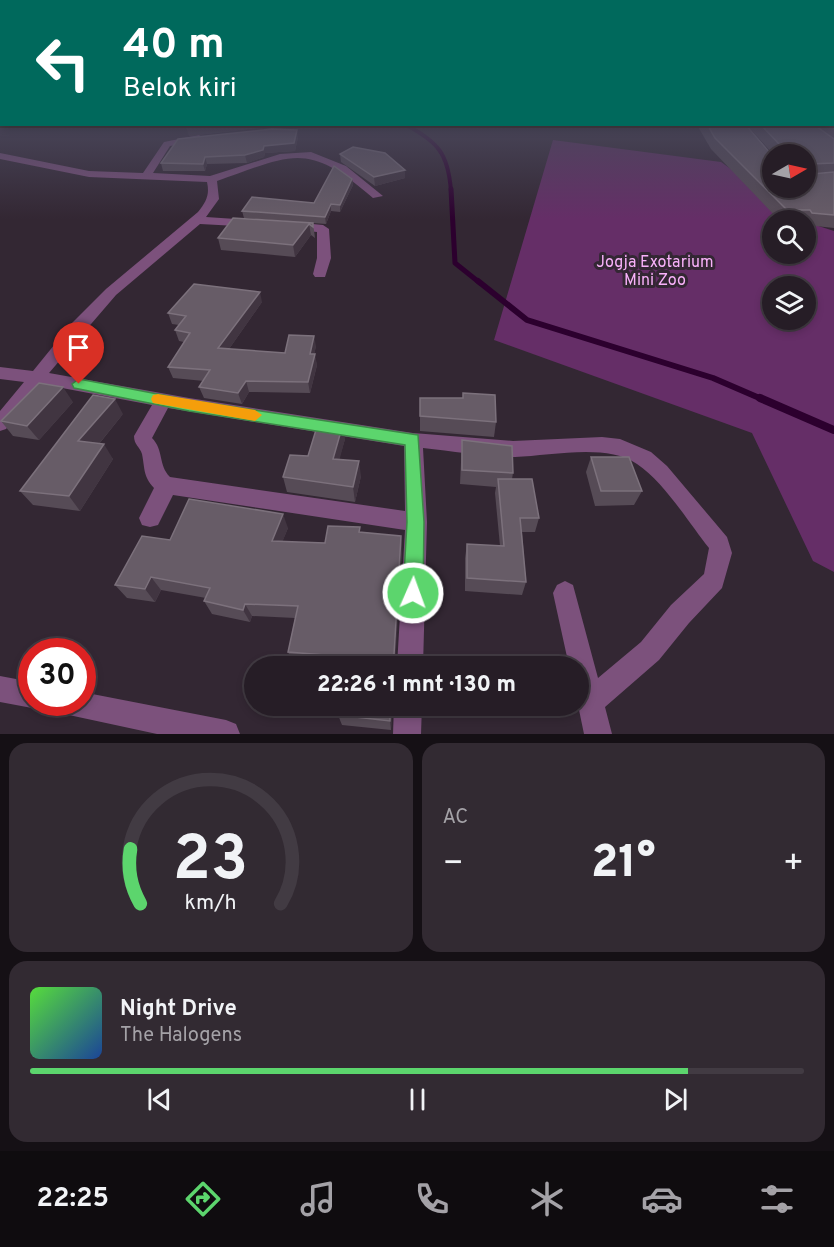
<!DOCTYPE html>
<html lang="id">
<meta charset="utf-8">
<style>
:root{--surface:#261d26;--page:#322a32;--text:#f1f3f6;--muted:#a4a2a7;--line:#423b43;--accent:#5cd56d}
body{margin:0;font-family:Overpass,sans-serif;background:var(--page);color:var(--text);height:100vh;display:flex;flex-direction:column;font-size:22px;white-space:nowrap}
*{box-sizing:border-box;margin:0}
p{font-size:20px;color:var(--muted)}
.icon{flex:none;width:33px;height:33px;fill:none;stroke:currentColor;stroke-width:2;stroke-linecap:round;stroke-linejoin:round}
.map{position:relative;height:734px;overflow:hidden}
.drawer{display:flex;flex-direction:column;gap:9px;padding:9px;background:#151015;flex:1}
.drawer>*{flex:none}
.banner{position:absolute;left:0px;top:0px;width:834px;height:126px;box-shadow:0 3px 9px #0003,0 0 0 2px var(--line);background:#00695c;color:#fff;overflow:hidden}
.needle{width:39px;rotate:81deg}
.fabs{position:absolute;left:762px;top:144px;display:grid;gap:12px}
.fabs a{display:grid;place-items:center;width:54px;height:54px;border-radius:50%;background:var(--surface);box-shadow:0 3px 9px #0003,0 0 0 2px var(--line);font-size:30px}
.speed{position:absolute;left:18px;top:638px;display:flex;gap:12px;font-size:30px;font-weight:700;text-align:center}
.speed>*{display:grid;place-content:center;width:78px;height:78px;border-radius:50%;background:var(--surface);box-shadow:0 3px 9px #0003,0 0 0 2px var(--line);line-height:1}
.speed .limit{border:9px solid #d22;background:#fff;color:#111}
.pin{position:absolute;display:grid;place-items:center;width:51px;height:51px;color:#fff;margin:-62px -26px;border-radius:50% 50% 50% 0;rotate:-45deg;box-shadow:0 0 6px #0007}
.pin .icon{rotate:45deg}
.me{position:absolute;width:66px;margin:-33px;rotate:2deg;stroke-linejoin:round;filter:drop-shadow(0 0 4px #0008)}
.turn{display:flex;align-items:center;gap:21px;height:126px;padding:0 24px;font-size:27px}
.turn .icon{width:78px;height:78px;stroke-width:2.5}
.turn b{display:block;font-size:42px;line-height:51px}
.big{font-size:45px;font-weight:800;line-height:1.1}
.drawer .card{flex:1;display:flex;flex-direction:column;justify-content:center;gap:9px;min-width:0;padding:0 21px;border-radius:18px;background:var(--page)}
.drawer .dial{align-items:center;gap:0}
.dial svg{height:156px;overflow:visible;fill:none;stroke:var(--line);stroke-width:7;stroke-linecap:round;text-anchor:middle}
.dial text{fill:var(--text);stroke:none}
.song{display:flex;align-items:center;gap:18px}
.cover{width:72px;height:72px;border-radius:9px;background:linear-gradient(135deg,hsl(110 70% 55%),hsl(220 70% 35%))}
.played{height:6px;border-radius:3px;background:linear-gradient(90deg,var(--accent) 85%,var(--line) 85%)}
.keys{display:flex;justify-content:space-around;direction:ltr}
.heat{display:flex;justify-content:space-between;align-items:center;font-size:33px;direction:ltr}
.drawer .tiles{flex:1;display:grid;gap:9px;grid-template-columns:1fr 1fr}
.card:last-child{grid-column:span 2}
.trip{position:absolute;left:244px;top:656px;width:345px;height:60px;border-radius:30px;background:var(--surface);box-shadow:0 3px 9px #0003,0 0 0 2px var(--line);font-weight:800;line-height:60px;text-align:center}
.menu{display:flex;height:96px;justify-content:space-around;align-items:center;background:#0f0c0f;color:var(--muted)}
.menu .icon{width:42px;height:42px}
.menu .current{color:var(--accent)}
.menu b{font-size:27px;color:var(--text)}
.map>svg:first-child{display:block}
.green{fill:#652e67;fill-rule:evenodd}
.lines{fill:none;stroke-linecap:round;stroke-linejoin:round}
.stream-far3{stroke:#2c002e;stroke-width:4}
.stream-far2{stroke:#2c002e;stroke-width:5}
.stream-far1{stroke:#2c002e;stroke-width:6}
.stream{stroke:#2c002e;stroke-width:8}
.minor{fill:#7c517c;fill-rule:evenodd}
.wall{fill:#564b56}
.shaded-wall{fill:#413541}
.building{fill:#675c67;stroke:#7c717c;stroke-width:1.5}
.route{fill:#5cd56d;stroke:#3c8a47;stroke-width:1.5}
.slow{fill:#f59e0b}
.labels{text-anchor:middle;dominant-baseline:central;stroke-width:6;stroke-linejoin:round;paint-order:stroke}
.park-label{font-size:16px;fill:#f9b1fa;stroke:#332733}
</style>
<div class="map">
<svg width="834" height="734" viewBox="0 0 834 734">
<rect width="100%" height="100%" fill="#332733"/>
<!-- green -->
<path class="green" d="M553,140L721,162L803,220H772V254H806V222L834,231V572L813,561L752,433L494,340ZM772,286H806V320H772Z"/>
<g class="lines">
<!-- stream-far3 -->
<path class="stream-far3" d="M405,124C438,143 448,152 451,191"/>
<!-- stream-far2 -->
<polyline class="stream-far2" points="451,189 455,263 480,283"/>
<!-- stream-far1 -->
<polyline class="stream-far1" points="478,281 527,320 713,378 764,400"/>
<!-- stream -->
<polyline class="stream" points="760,398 834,430"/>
<!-- minor -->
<g class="minor">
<path d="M199,135L204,138L202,140L170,146L153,173L210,176L280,154L311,152L346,166L383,196L373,198C307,141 294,154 217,181L219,199L206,217L251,220L255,221V227L200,224L116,295L49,373L189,398L413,433L513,441L602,437L620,439L651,452L667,466L727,537L732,553L722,588L689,623L659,660L605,707L612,734H584L578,705L579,666H569L553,593L557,585L565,581L573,585L598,678L641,642L671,605L704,574L709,548C689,523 664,482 637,464C606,443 551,456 515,457C485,457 453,451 423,448L427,522L423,666H397L405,530L173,495L158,525L150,527L142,525L139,518L154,488C143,476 145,469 142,454C140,447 134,445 134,436L152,405L41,384L6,429L0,431V411L24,382L0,379V367L33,371L72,323L106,289L198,212C206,202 210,195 207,182L89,177L0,159V153L89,171L143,173L164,142ZM168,408L404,446L405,511L170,477C158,465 164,450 152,438Z"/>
<polygon points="292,222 323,225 329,229 331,258 325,277 315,277 313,274 317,258 317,232 288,229 288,223"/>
<polygon points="0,676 32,682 32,702 42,702 41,704 32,708 0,702"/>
<polygon points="82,692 226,720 236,724 240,734 157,734 55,712 51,702 82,702"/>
<polygon points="394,705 422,705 421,734 393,734"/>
</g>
</g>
<!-- wall -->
<g class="wall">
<polygon points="834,117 834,228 806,225 806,220 779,220 711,149 697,125 697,124 745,124 771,154 773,154 746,124 832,124"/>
<polygon points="188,124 301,124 300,127 273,126 189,136"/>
<polygon points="298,137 295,151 265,153 264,157 247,163 207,164 205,171 163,171 161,163"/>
<polygon points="340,154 405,170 405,178 375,186 341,162"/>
<polygon points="352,179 353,185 340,212 331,211 326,224 244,218 242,211 314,203"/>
<polygon points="313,223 315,238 311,235 295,257 221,250 218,238"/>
<polygon points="262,302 229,349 285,353 316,346 314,354 317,365 310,393 249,392 242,404 204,398 199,387 204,381 173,378 168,367 184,342 179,341 175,330 179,325 172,324 168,313"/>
<polygon points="420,398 496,422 494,437 420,431"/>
<polygon points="73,402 39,440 13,436 1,421"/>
<polygon points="123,414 99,444 113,459 80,511 33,505 20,491"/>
<polygon points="345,439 339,459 361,476 355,502 287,492 283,477 308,456"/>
<polygon points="462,440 513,473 512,479 539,518 535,532 522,532 526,582 522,595 465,591 465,558 467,544 500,546 495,493 496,487 460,484"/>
<polygon points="591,457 642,491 634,505 595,506 586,472"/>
<polygon points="288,528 282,542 325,543 361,532 401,536 402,550 395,655 406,657 406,666 330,666 293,663 288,652 295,618 252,616 250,622 212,614 204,601 206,598 161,590 155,602 127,598 115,585 170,540"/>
<polygon points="340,705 392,705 391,730 342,725 338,715"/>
</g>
<!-- shaded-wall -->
<g class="shaded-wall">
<polygon points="205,124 273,124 273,126 189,136 186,127"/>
<polygon points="297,130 298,137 295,151 265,153 264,157 247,163 245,155"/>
<polygon points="205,157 207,164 205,171 203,164"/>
<polygon points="405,170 405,178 375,186 374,177"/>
<polygon points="352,179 353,185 340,212 340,205"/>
<polygon points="331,204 331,211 326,224 325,217"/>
<polygon points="309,224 311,235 295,257 293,245"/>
<polygon points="260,292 262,302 222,359 218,348"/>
<polygon points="314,336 316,346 312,365 310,354"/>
<polygon points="315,354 317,365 310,393 308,382"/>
<polygon points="246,381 249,392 242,404 238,393"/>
<polygon points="63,387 73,402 39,440 27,426"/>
<polygon points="115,399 123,414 89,456 78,441"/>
<polygon points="343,424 345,439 336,473 333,459"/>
<polygon points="104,444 113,459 80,511 69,496"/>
<polygon points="359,461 361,476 355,502 353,487"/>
<polygon points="283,514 288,528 277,555 272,541"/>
<polygon points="401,536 402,550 395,666 394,655"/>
<polygon points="151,577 161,590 155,602 145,589"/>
<polygon points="245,604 252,616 250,622 243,610"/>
<polygon points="390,705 392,705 391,730 390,721"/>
</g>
<!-- building -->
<g class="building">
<polygon points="832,117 834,117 834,128 829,124 832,124"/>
<polygon points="188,124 205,124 186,127"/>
<polygon points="707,124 745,124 771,154 777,154 772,154 772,188 806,188 806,154 778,154 779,144 760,124 813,124 834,139 834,163 810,164 812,174 834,172 834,215 812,213 810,210 787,210 715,138"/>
<polygon points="272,129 297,130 294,143 264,146 263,150 245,155 205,157 203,164 161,163 178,139"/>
<polygon points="353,147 385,153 405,170 374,177 340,154"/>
<polygon points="334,166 352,179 340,205 331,204 325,217 242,211 252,197 314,203"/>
<polygon points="233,218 313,223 313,227 309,224 293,245 218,238"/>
<polygon points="194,284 260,292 218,348 285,353 289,335 314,336 310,354 315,354 308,382 246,381 238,393 199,387 210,370 168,367 190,333 175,330 186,316 168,313"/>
<polygon points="39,383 63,387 27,426 1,421"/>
<polygon points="463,393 495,395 496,422 420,416 420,398 463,398"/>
<polygon points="93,395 115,399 78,441 104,444 69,496 20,491"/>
<polygon points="319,420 343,424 333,459 359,461 353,487 283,477 290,455 308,456"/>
<polygon points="462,440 512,446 513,473 462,470"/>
<polygon points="591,457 629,457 642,491 601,491"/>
<polygon points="498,479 532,479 539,518 520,518 526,582 467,578 467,544 504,546"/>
<polygon points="189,499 283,514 272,541 325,543 328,526 360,527 359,532 401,536 394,655 406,657 405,666 347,666 349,657 288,652 298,606 245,604 243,610 204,601 210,588 151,577 145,589 115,585 142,536 170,540"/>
<polygon points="340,705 390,705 390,721 338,715"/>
</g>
<!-- sky -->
<linearGradient id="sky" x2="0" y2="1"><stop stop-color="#1c151c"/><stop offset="0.53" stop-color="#4a475b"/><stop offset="1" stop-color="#4a475b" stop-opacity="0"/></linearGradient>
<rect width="834" height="219" fill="url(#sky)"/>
<!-- route -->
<polygon class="route" points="79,379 189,400 418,435 424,522 423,593 420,600 413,602 406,600 403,593 407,522 405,445 189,411 74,388 72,384"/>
<!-- slow -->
<polygon class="slow" points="158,394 255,410 262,415 255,421 153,403 151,399 153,395"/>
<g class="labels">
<!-- park labels -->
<g class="park-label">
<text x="655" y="263">Jogja Exotarium<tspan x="655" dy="18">Mini Zoo</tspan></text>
</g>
</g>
</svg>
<div class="fabs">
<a><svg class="needle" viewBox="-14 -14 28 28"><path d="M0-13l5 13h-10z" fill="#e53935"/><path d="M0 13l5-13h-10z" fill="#a4a2a7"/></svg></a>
<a><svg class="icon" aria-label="search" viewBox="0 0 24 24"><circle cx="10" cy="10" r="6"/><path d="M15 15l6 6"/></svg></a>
<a><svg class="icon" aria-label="layers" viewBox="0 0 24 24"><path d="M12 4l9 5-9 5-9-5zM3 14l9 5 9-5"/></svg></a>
</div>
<div class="speed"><div class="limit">30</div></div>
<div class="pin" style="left:79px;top:384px;background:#d93025"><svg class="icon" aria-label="arrive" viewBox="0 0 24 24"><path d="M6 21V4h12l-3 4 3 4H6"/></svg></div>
<svg class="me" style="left:413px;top:593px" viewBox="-20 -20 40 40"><circle r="17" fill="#5cd56d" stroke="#fff" stroke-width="3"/><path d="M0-11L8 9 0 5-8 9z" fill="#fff"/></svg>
<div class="trip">22:26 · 1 mnt · 130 m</div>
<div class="banner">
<div class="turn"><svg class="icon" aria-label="left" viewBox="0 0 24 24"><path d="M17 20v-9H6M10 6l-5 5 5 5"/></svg><div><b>40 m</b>Belok kiri</div></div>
</div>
</div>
<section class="drawer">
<div class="tiles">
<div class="card dial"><svg viewBox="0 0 100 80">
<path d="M14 69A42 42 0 1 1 86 69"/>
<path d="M14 69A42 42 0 0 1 9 41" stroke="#5cd56d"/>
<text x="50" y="56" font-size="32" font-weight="700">23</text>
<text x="50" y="72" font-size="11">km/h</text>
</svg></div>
<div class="card"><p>AC</p>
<div class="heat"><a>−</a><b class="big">21°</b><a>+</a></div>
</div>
<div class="card">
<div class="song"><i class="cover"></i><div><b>Night Drive</b><p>The Halogens</p></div></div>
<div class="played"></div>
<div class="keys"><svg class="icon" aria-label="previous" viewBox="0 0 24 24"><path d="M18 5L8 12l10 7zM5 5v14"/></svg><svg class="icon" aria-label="pause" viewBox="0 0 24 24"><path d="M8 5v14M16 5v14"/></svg><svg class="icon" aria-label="next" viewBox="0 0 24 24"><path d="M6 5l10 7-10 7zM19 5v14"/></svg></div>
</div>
</div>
</section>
<nav class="menu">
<b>22:25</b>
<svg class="icon current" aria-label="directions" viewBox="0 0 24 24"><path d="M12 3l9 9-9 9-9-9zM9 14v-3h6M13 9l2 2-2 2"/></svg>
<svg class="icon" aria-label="music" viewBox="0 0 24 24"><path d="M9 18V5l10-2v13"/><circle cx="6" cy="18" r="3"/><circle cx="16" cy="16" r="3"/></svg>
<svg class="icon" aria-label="phone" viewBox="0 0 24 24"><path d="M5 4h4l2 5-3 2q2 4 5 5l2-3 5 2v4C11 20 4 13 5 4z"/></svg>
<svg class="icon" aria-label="climate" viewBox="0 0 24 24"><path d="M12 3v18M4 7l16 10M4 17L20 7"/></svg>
<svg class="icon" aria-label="car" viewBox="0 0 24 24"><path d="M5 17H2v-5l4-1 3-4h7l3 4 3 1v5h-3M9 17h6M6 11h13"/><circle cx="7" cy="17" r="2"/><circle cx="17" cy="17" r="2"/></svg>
<svg class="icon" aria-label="filters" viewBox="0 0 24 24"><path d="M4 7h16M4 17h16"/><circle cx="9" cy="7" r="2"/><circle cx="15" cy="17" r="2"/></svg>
</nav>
